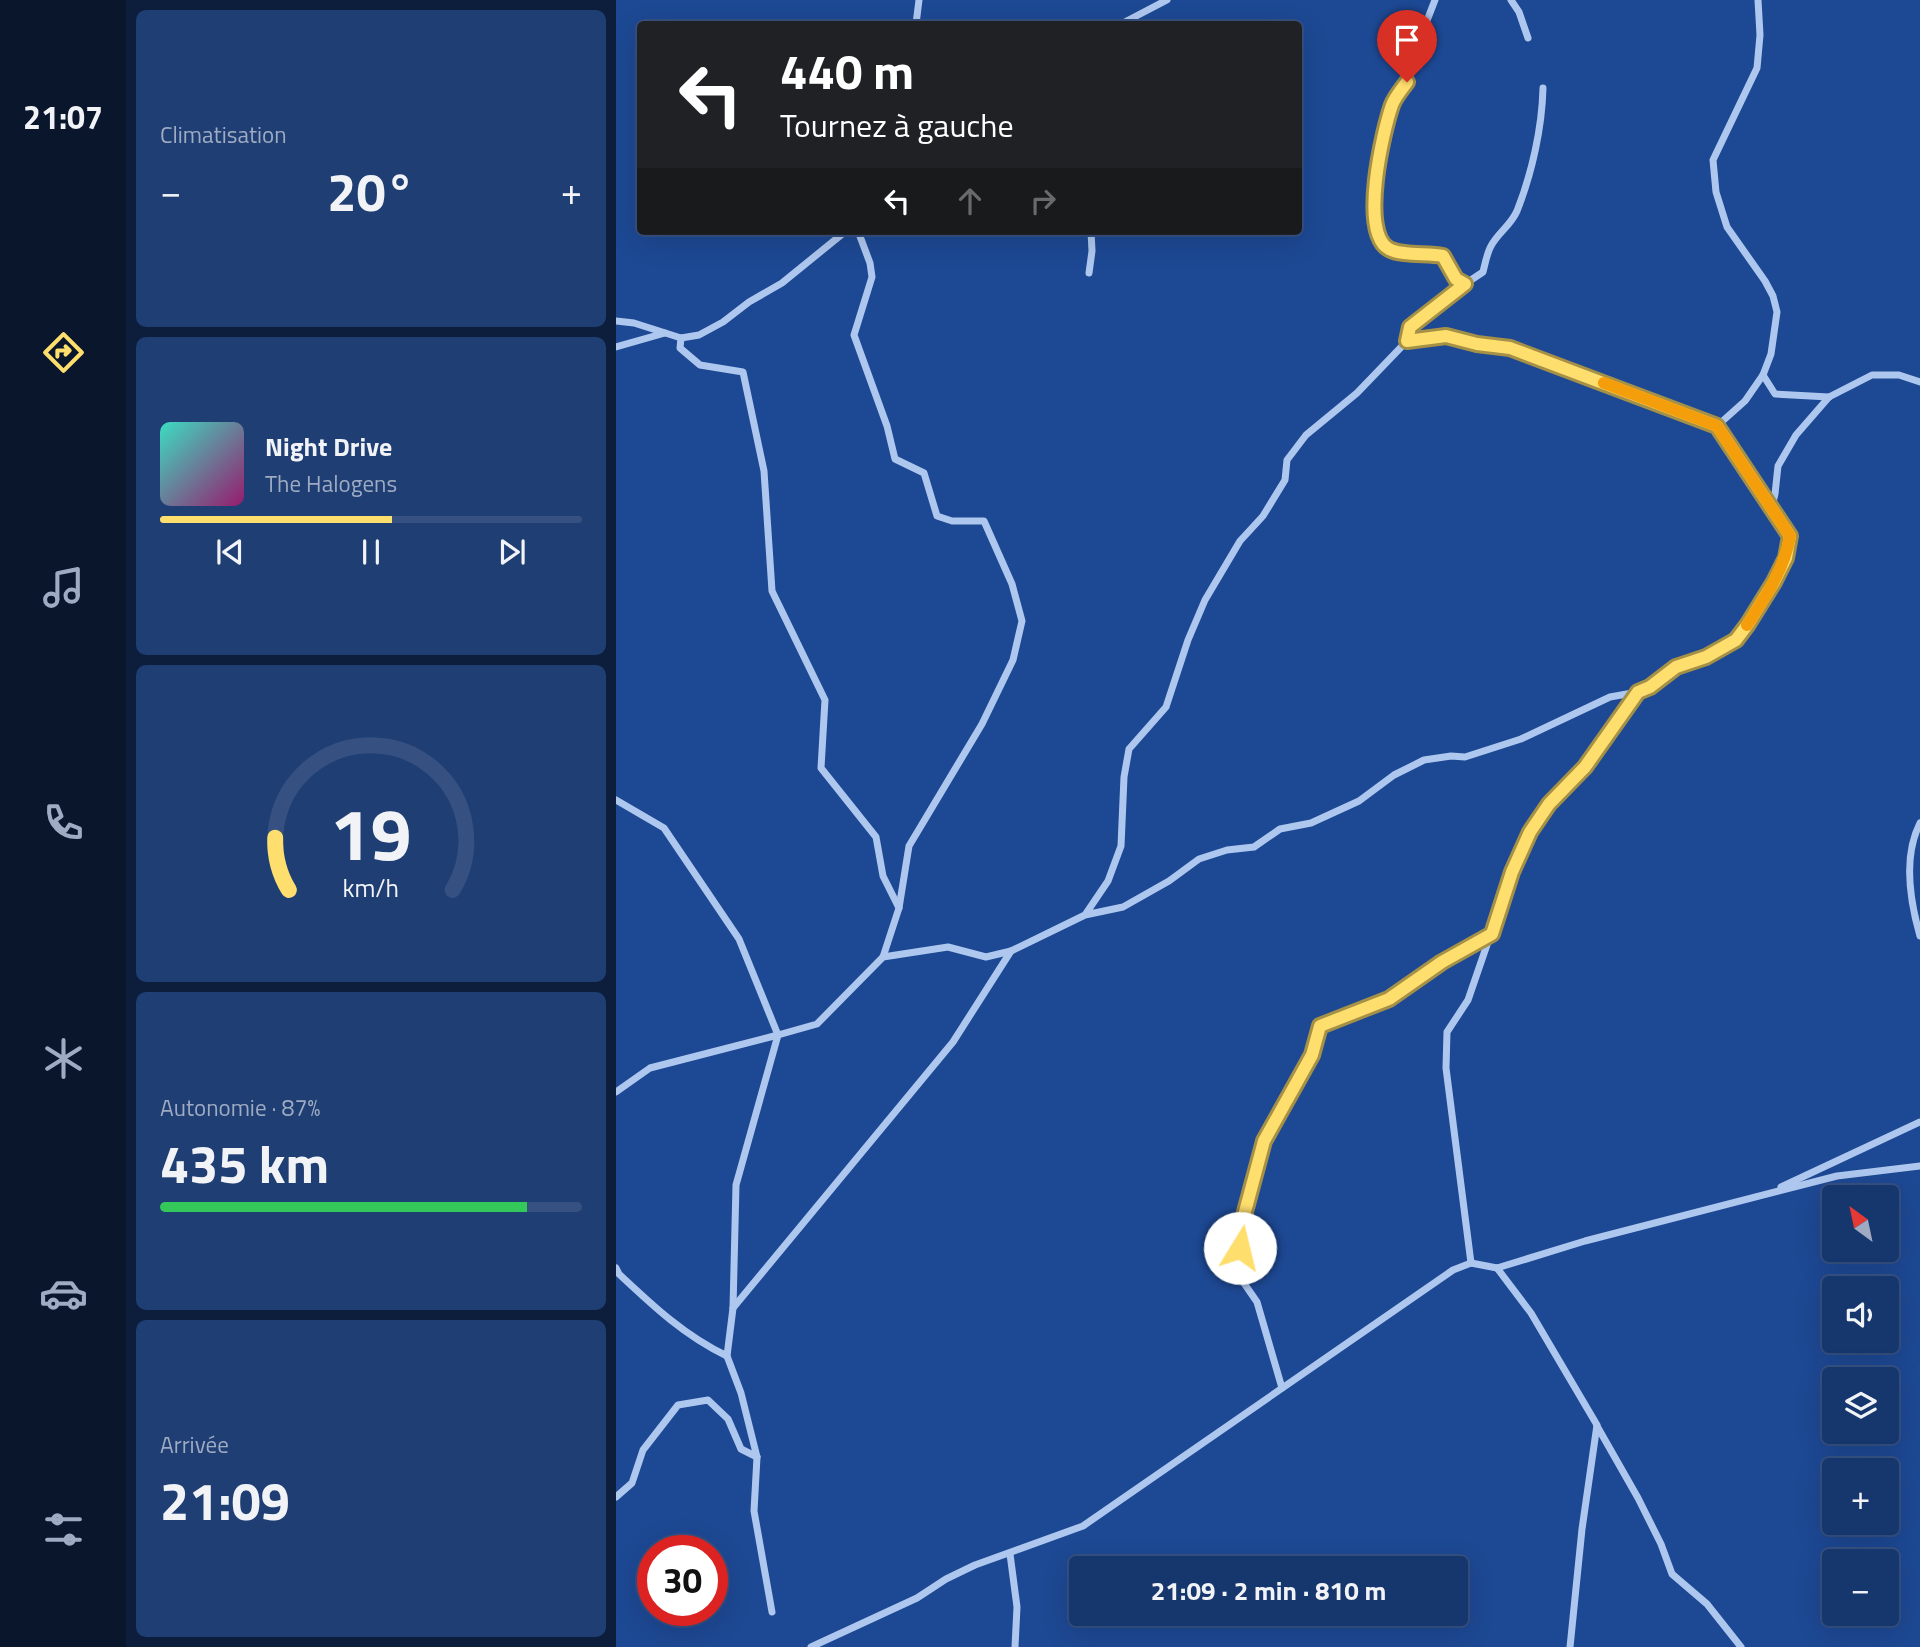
<!DOCTYPE html>
<html lang="fr">
<meta charset="utf-8">
<style>
:root{--surface:#16366e;--page:#1f3e73;--text:#f1f3f6;--muted:#9eabc2;--line:#355081;--accent:#fede6d}
body{margin:0;font-family:"Titillium Web",sans-serif;background:var(--page);color:var(--text);height:100vh;display:flex;flex-direction:column;font-size:26px;white-space:nowrap}
*{box-sizing:border-box;margin:0}
p{font-size:23px;color:var(--muted)}
.icon{flex:none;width:38px;height:38px;fill:none;stroke:currentColor;stroke-width:2;stroke-linecap:round;stroke-linejoin:round}
.map{position:relative;flex:1;overflow:hidden}
.panel{display:flex;flex-direction:column;gap:10px;padding:10px;background:#0c1e3c;width:490px}
.panel>*{flex:none}
.hud{position:absolute;left:21px;top:21px;width:665px;height:214px;border-radius:7px;box-shadow:0 7px 28px #0002,0 0 0 2px var(--line);background:#202124;color:#fff;overflow:hidden}
.needle{width:46px;rotate:327deg}
.tools{position:absolute;left:1206px;top:1185px;display:grid;gap:14px}
.tools a{display:grid;place-items:center;width:77px;height:77px;border-radius:7px;background:var(--surface);box-shadow:0 7px 28px #0002,0 0 0 2px var(--line);font-size:35px}
.speed{position:absolute;left:21px;top:1535px;display:flex;gap:14px;font-size:35px;font-weight:700;text-align:center}
.speed>*{display:grid;place-content:center;width:91px;height:91px;border-radius:50%;background:var(--surface);box-shadow:0 7px 28px #0002,0 0 0 2px var(--line);line-height:1}
.speed .limit{border:10px solid #d22;background:#fff;color:#111}
.pin{position:absolute;display:grid;place-items:center;width:60px;height:60px;color:#fff;margin:-72px -30px;border-radius:50% 50% 50% 0;rotate:-45deg;box-shadow:0 0 7px #0007}
.pin .icon{rotate:45deg}
.me{position:absolute;width:77px;margin:-38px;rotate:9deg;stroke-linejoin:round;filter:drop-shadow(0 0 5px #0008)}
.turn{display:flex;align-items:center;gap:24px;height:147px;padding:0 28px;font-size:32px}
.turn .icon{width:91px;height:91px;stroke-width:2.5}
.turn b{display:block;font-size:49px;line-height:60px}
.lanes{display:flex;align-items:center;height:66px;padding:0 28px;background:#0003;justify-content:center;gap:35px;direction:ltr}
.lanes .off{opacity:.35}
.big{font-size:52px;font-weight:700;line-height:1.1}
.panel .tile{flex:1;display:flex;flex-direction:column;justify-content:center;gap:10px;min-width:0;padding:0 24px;border-radius:10px;background:var(--page)}
.panel .dial{align-items:center;gap:0}
.dial svg{height:182px;overflow:visible;fill:none;stroke:var(--line);stroke-width:7;stroke-linecap:round;text-anchor:middle}
.dial text{fill:var(--text);stroke:none}
.song{display:flex;align-items:center;gap:21px}
.cover{width:84px;height:84px;border-radius:10px;background:linear-gradient(135deg,hsl(170 70% 55%),hsl(320 70% 35%))}
.played{height:7px;border-radius:4px;background:linear-gradient(90deg,var(--accent) 55%,var(--line) 55%)}
.keys{display:flex;justify-content:space-around;direction:ltr}
.heat{display:flex;justify-content:space-between;align-items:center;font-size:38px;direction:ltr}
.charge{height:10px;border-radius:5px;background:linear-gradient(90deg,#34c759 87%,var(--line) 0)}
.trip{position:absolute;left:453px;top:1556px;width:399px;height:70px;border-radius:7px;background:var(--surface);box-shadow:0 7px 28px #0002,0 0 0 2px var(--line);font-weight:700;line-height:70px;text-align:center}
main{display:flex;flex:1;min-height:0}
.menu{display:flex;flex-direction:column;width:126px;justify-content:space-around;align-items:center;background:#09162c;color:var(--muted)}
.menu .icon{width:49px;height:49px}
.menu .selected{color:var(--accent)}
.menu b{font-size:32px;color:var(--text)}
.map>svg:first-child{display:block}
.lines{fill:none;stroke-linecap:round;stroke-linejoin:round}
.street{stroke:#aec7ee;stroke-width:7}
.route-casing{stroke:#a59047;stroke-width:18}
.route{stroke:#fede6d;stroke-width:12}
.slow{stroke:#f59e0b;stroke-width:12}
</style>
<main>
<nav class="menu">
<b>21:07</b>
<svg class="icon selected" aria-label="directions" viewBox="0 0 24 24"><path d="M12 3l9 9-9 9-9-9zM9 14v-3h6M13 9l2 2-2 2"/></svg>
<svg class="icon" aria-label="music" viewBox="0 0 24 24"><path d="M9 18V5l10-2v13"/><circle cx="6" cy="18" r="3"/><circle cx="16" cy="16" r="3"/></svg>
<svg class="icon" aria-label="phone" viewBox="0 0 24 24"><path d="M5 4h4l2 5-3 2q2 4 5 5l2-3 5 2v4C11 20 4 13 5 4z"/></svg>
<svg class="icon" aria-label="climate" viewBox="0 0 24 24"><path d="M12 3v18M4 7l16 10M4 17L20 7"/></svg>
<svg class="icon" aria-label="car" viewBox="0 0 24 24"><path d="M5 17H2v-5l4-1 3-4h7l3 4 3 1v5h-3M9 17h6M6 11h13"/><circle cx="7" cy="17" r="2"/><circle cx="17" cy="17" r="2"/></svg>
<svg class="icon" aria-label="filters" viewBox="0 0 24 24"><path d="M4 7h16M4 17h16"/><circle cx="9" cy="7" r="2"/><circle cx="15" cy="17" r="2"/></svg>
</nav>
<section class="panel">
<div class="tile"><p>Climatisation</p>
<div class="heat"><a>−</a><b class="big">20°</b><a>+</a></div>
</div>
<div class="tile">
<div class="song"><i class="cover"></i><div><b>Night Drive</b><p>The Halogens</p></div></div>
<div class="played"></div>
<div class="keys"><svg class="icon" aria-label="previous" viewBox="0 0 24 24"><path d="M18 5L8 12l10 7zM5 5v14"/></svg><svg class="icon" aria-label="pause" viewBox="0 0 24 24"><path d="M8 5v14M16 5v14"/></svg><svg class="icon" aria-label="next" viewBox="0 0 24 24"><path d="M6 5l10 7-10 7zM19 5v14"/></svg></div>
</div>
<div class="tile dial"><svg viewBox="0 0 100 80">
<path d="M14 69A42 42 0 1 1 86 69"/>
<path d="M14 69A42 42 0 0 1 8 46" stroke="#fede6d"/>
<text x="50" y="56" font-size="32" font-weight="700">19</text>
<text x="50" y="72" font-size="11">km/h</text>
</svg></div>
<div class="tile"><p>Autonomie · 87%</p><b class="big">435 km</b><div class="charge"></div></div>
<div class="tile"><p>Arrivée</p><b class="big">21:09</b></div>
</section>
<div class="map">
<svg width="1304" height="1647" viewBox="0 0 1304 1647">
<rect width="100%" height="100%" fill="#1d4893"/>
<g class="lines">
<!-- street -->
<g class="street">
<path d="M819,0L805,36L802,57L791,82L777,102L760,175L758,220L762,237L773,248L827,256L840,279L849,284L867,272C869,264 871,253 875,246C882,233 895,225 901,211C916,173 926,128 927,88"/>
<polyline points="895,0 903,12 912,38"/>
<polyline points="300,24 303,0"/>
<polyline points="505,24 551,0"/>
<polyline points="242,231 254,263 256,277 238,335 271,426 279,459 308,473 321,516 336,521 368,521 396,584 406,621 397,660 366,724 293,846 283,908"/>
<polyline points="473,273 476,251 475,231"/>
<polyline points="0,321 18,323 65,338 83,335 107,322 133,302 166,283 230,231"/>
<polyline points="65,338 64,348 84,365 127,372 148,471 156,591 209,700 205,768 260,837 267,876 283,908 267,957"/>
<polyline points="791,341 794,327 849,284"/>
<polyline points="0,347 49,333"/>
<polyline points="1147,375 1159,394 1213,397"/>
<polyline points="1101,426 1129,401 1147,375 1155,354 1161,312 1157,296 1149,281 1111,227 1100,192 1097,160 1141,68 1144,35 1142,0"/>
<polyline points="1155,510 1159,494 1162,466 1180,435 1213,397 1256,375 1283,375 1304,382"/>
<polyline points="0,800 48,828 123,939 162,1035 201,1024 267,957 332,947 370,957 395,951"/>
<path d="M1304,823C1287,856 1294,901 1304,936"/>
<path d="M0,1092L34,1068L162,1035L120,1185L117,1308L111,1356C69,1336 37,1306 3,1274L0,1268"/>
<polyline points="1165,1187 1304,1122"/>
<polyline points="855,1263 830,1068 831,1032 852,1000 896,872 914,832 933,804 969,767 1022,693"/>
<polyline points="881,1268 915,1313 981,1425 966,1529 954,1647"/>
<polyline points="117,1308 337,1042 395,951 469,915 507,907 553,881 583,859 611,850 638,847 664,829 695,823 743,801 778,775 808,760 835,756 849,757 905,739 994,697 1022,692 1034,687 1060,668 1090,657 1120,640 1132,624 1158,582 1170,558 1174,536 1101,426 894,348 861,344 830,336 791,341 741,393 690,435 671,460 669,480 647,516 624,541 589,600 572,640 550,707 513,749 508,777 505,846 492,881 469,915"/>
<polyline points="111,1356 125,1393 141,1457 138,1511 156,1612"/>
<polyline points="666,1388 641,1302 621,1273 627,1223 648,1141 696,1055 704,1026 773,999 826,962 876,935"/>
<polyline points="981,1426 1022,1498 1045,1544 1056,1574 1091,1604 1125,1647"/>
<polyline points="0,1497 16,1483 27,1450 62,1405 92,1400 112,1419 125,1449 141,1457"/>
<polyline points="394,1554 401,1607 399,1647"/>
<polyline points="195,1647 301,1598 330,1579 359,1565 467,1526 837,1270 855,1263 881,1268 969,1241 1221,1176 1304,1166"/>
</g>
</g>
<g class="lines">
<defs>
<path id="route" d="M624,1248L626,1223L648,1141L696,1055L704,1026L773,999L826,962L876,934L896,872L914,832L933,804L969,767L1022,692L1034,687L1060,667L1090,657L1120,640L1132,624L1158,582L1170,558L1174,536L1101,426L894,348L861,344L830,336L791,341L794,327L849,284L840,279L827,256C811,253 786,256 773,249C743,233 767,131 776,105C779,97 786,89 791,82"/>
</defs>
<!-- route casing -->
<use href="#route" class="route-casing"/>
<!-- route -->
<use href="#route" class="route"/>
<!-- slow -->
<path class="slow" d="M988,383L1101,426L1174,536C1168,570 1150,596 1131,625"/>
</g>
</svg>
<div class="tools">
<a><svg class="needle" viewBox="-14 -14 28 28"><path d="M0-13l5 13h-10z" fill="#e53935"/><path d="M0 13l5-13h-10z" fill="#9eabc2"/></svg></a>
<a><svg class="icon" aria-label="sound" viewBox="0 0 24 24"><path d="M4 9h4l5-4v14l-5-4H4zM17 9q2 3 0 6"/></svg></a>
<a><svg class="icon" aria-label="layers" viewBox="0 0 24 24"><path d="M12 4l9 5-9 5-9-5zM3 14l9 5 9-5"/></svg></a>
<a>+</a>
<a>−</a>
</div>
<div class="speed"><div class="limit">30</div></div>
<div class="pin" style="left:791px;top:82px;background:#d93025"><svg class="icon" aria-label="arrive" viewBox="0 0 24 24"><path d="M6 21V4h12l-3 4 3 4H6"/></svg></div>
<svg class="me" style="left:624px;top:1248px" viewBox="-20 -20 40 40"><circle r="19" fill="#fff"/><path d="M0-13L10 11 0 6-10 11z" fill="#fede6d"/></svg>
<div class="trip">21:09 · 2 min · 810 m</div>
<div class="hud">
<div class="turn"><svg class="icon" aria-label="left" viewBox="0 0 24 24"><path d="M17 20v-9H6M10 6l-5 5 5 5"/></svg><div><b>440 m</b>Tournez à gauche</div></div>
<div class="lanes"><svg class="icon" aria-label="left" viewBox="0 0 24 24"><path d="M17 20v-9H6M10 6l-5 5 5 5"/></svg><svg class="icon off" aria-label="ahead" viewBox="0 0 24 24"><path d="M12 20V5M6 11l6-6 6 6"/></svg><svg class="icon off" aria-label="right" viewBox="0 0 24 24"><path d="M7 20v-9h11M14 6l5 5-5 5"/></svg></div>
</div>
</div>
</main>
